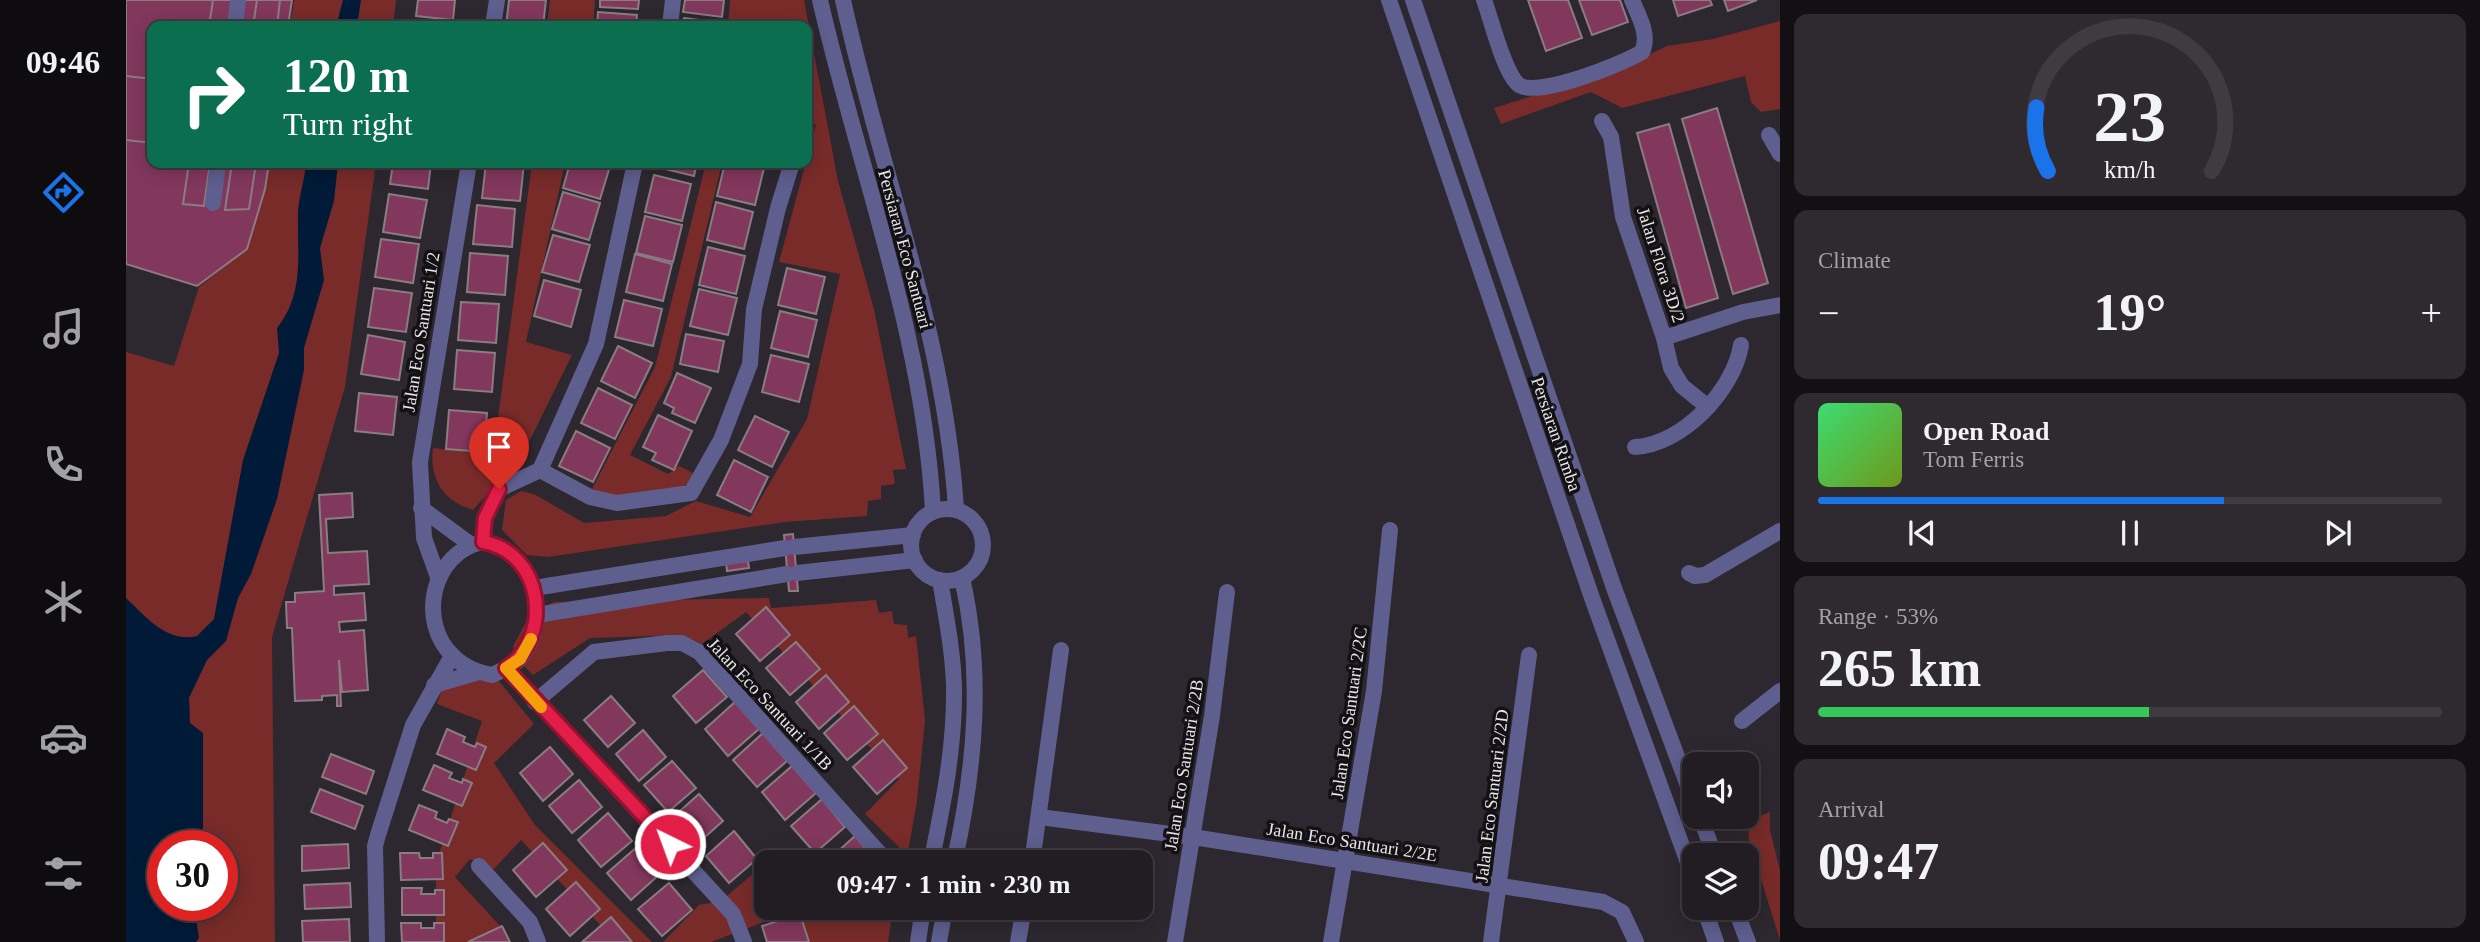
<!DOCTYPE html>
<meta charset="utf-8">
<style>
:root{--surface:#221d23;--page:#2e2a30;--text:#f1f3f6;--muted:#a2a2a6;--line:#3f3b41;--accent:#1a73e8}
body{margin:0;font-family:"Times New Roman",serif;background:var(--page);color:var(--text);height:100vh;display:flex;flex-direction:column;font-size:26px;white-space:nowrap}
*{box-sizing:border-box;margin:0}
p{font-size:23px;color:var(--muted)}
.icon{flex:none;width:38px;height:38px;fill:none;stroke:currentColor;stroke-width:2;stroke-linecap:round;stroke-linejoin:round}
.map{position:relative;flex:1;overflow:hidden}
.drawer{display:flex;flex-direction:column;gap:14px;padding:14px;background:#131013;width:700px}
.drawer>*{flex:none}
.guide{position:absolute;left:21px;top:21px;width:665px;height:147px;border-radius:14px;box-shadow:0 4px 18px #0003,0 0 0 2px var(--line);background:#0b6e4f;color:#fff;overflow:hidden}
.buttons{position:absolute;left:1556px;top:752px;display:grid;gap:14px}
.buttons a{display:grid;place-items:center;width:77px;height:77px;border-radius:14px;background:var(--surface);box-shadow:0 4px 18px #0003,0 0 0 2px var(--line);font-size:35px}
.speed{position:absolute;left:21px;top:830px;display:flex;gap:14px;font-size:35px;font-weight:700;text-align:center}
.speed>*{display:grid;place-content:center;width:91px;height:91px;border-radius:50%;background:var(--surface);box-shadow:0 4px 18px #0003,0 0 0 2px var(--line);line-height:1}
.speed .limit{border:10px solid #d22;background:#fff;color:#111}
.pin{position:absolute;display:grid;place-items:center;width:60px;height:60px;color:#fff;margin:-72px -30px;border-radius:50% 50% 50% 0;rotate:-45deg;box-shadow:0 0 7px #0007}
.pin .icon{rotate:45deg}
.me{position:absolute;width:77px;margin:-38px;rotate:318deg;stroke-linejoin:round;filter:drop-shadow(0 0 5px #0008)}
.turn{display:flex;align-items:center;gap:24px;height:147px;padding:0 21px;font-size:32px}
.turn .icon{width:91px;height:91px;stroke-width:2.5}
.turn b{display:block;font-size:49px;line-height:60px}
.big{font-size:52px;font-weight:700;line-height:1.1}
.drawer .tile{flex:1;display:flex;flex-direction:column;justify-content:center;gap:10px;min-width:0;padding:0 24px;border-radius:14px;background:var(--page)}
.drawer .dial{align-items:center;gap:0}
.dial svg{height:182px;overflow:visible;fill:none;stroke:var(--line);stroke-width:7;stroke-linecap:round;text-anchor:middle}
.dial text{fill:var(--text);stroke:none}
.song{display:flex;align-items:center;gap:21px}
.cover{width:84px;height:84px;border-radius:10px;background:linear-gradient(135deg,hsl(140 70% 55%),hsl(80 70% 35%))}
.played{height:7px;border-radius:4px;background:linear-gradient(90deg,var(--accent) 65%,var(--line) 65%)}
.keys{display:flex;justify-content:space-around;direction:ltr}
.heat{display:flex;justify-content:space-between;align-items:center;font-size:38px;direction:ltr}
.charge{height:10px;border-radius:5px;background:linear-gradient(90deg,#34c759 53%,var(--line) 0)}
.trip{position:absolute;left:628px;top:850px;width:399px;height:70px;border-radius:14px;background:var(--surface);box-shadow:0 4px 18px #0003,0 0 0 2px var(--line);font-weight:700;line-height:70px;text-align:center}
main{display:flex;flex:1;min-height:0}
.menu{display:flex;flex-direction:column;width:126px;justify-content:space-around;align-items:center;background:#0e0c0e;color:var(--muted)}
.menu .icon{width:49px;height:49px}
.menu .active{color:var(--accent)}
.menu b{font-size:32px;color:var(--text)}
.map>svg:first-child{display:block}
.green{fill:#782b29;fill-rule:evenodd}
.water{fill:#001a37}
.building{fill:#82375d;stroke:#897d82;stroke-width:2}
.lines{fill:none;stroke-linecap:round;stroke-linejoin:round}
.minor{stroke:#5e5e8f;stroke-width:16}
.route-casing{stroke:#92132f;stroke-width:18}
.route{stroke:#e11d48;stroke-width:12}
.slow{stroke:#f59e0b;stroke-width:12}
.labels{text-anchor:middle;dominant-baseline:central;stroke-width:7;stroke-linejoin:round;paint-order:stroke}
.street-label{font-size:18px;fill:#e9e5ea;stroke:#131114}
</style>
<main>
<nav class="menu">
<b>09:46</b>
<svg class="icon active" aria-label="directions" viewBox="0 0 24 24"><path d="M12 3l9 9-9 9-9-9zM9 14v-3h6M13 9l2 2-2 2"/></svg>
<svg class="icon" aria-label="music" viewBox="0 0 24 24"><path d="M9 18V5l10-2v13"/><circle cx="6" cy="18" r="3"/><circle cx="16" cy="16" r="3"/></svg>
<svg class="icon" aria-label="phone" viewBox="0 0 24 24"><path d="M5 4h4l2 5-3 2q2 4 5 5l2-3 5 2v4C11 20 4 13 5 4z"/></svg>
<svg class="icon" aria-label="climate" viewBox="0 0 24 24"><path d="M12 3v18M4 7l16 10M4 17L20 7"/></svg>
<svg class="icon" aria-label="car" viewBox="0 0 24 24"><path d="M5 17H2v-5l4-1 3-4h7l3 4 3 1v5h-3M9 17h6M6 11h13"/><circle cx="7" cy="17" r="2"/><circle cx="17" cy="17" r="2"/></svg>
<svg class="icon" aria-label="filters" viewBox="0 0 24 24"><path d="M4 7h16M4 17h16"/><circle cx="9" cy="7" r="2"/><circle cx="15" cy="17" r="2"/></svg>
</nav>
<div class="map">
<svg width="1654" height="942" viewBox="0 0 1654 942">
<rect width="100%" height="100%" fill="#2d272f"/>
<!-- green -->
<g class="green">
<polygon points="168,0 270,0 267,26 164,26"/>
<polygon points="424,0 469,0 467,26 421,26"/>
<polygon points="604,0 678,0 712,181 748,309 780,469 767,470 769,484 755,486 755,499 742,501 741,516 659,522 422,557 401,555 376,530 380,500 395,491 408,494 458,523 540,516 570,501 624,517 681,419 714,274 653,262 690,125 681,122 681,26 602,26"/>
<polygon points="1654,21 1654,109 1635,112 1625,102 1619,76 1496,108 1465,92 1375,124 1368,108 1498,67 1541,46 1587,39"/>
<path d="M143,163H250L219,387L146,637L149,942H0V352L48,366L73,287L121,249L139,189ZM37,845H96V905H37Z"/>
<path d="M406,163H439L400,342L446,355L397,454L347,510C317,501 303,479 307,448L367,455Z"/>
<path d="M580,163H596L545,377L504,455L542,474L553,466L569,474C554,503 492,502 466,489L529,367Z"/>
<polygon points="643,598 645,608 750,600 753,613 766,611 768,624 781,625 782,638 790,636 799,720 791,801 780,863 765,863 773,847 739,814 773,779 620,612 576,644 558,635 464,638 407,675 391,659 387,646 405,613 428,602"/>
<polygon points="368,675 408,724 368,763 409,825 526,942 490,942 395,840 365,872 344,859 329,877 375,927 344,942 310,942 310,863 356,721 311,704 320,677"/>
<polygon points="1644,812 1644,830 1654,871 1654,940 1623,841 1622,821"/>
<polygon points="647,857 652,863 640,863 640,908 700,908 708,916 717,908 767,908 762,942 677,942 667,911 585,942 537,942 573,905 595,901"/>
</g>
<!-- water -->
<g class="water">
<polygon points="217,0 235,0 231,26 206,26 206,22 212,19"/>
<path d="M180,163H212L208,201L194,248L198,280L178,348V370L151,499L125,574L112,598L100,641L81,660L63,698L64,723L77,733V845H37V905H68L73,938L70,942H0V598C20,617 41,643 71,636L88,619L117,460L153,353L151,328C179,293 171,254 172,212C173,195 179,179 180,163Z"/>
</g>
<!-- building -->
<g class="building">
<polygon points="0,0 166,0 162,26 26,26 26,163 143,163 139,189 121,249 71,286 0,264"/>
<polygon points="87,0 108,0 104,26 83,26"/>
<polygon points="131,0 154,0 151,26 127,26"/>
<polygon points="292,0 329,0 327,20 290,16"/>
<polygon points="383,0 420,0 417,26 380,26"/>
<polygon points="474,0 513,0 512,9 474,7"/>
<polygon points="559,0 598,0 596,17 557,12"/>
<polygon points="1402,0 1442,0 1456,38 1420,51"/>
<polygon points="1453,0 1494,0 1502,22 1466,35"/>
<polygon points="1547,0 1584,0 1586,5 1552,16"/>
<polygon points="1598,0 1631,0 1602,11"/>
<polygon points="472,12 511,15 510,26 471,26"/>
<polygon points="558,18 596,23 596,26 557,26"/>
<polygon points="0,76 26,79 26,143 0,140"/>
<polygon points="1591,108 1642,283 1607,294 1556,119"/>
<polygon points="1543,124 1592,298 1560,308 1511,133"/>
<polygon points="63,163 84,163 78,206 57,204"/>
<polygon points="106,163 130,163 123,209 99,210"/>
<polygon points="267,163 305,163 302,189 264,184"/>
<polygon points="360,163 398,163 394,201 356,198"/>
<polygon points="444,163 485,163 474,199 437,188"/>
<polygon points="532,163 571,163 568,176 531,167"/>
<polygon points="599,163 638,168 629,205 591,196"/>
<polygon points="528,175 565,184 556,221 519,212"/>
<polygon points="437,192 474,203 463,240 426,229"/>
<polygon points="263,194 301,200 294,238 257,232"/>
<polygon points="590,202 627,212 618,249 581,240"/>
<polygon points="351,205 389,209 386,247 347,244"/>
<polygon points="519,216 556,225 547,262 510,253"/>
<polygon points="427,235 464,245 453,282 416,272"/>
<polygon points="255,239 293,244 287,283 249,277"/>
<polygon points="582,247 619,256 610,294 573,285"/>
<polygon points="344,253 382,256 379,295 341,292"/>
<polygon points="509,254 546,264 537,301 500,292"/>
<polygon points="661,268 699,277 690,314 652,305"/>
<polygon points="418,280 455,290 445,327 408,316"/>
<polygon points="248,288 286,293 280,332 242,327"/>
<polygon points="573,289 611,298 602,335 564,326"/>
<polygon points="498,300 536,309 527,346 489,337"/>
<polygon points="335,302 373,304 370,343 332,340"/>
<polygon points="654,311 691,320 682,357 645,348"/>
<polygon points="560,334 598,341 592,372 554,364"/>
<polygon points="242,335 279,342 273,380 235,374"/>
<polygon points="492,346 526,363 509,398 475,381"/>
<polygon points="331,350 369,353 366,392 328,389"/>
<polygon points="645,355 683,364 673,402 636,392"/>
<polygon points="551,373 585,388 569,423 546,413 548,408 538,403"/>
<polygon points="472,388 506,405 489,439 455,423"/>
<polygon points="233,393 271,397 267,435 229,431"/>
<polygon points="323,410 361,413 358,452 320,449"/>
<polygon points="532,415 566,431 548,470 526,460 530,453 517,447"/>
<polygon points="629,416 663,432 646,467 612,450"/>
<polygon points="450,431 484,448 467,482 433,466"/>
<polygon points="608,460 642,477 625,512 591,495"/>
<polygon points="226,493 227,517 200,519 202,553 241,551 243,584 208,586 208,595 238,593 240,620 213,622 214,632 238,630 242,690 216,692 213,660 215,706 211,706 211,695 196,696 196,700 169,701 166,628 161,628 160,602 169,602 169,593 198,591 193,495"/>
<polygon points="667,534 672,591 663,591 658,535"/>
<polygon points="622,561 623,568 601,571 600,563"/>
<polygon points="640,607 664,635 634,661 610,634"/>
<polygon points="670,642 694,669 664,695 640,668"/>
<polygon points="577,670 601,697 570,723 547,696"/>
<polygon points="700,675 723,702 693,729 670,702"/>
<polygon points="485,696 509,723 482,747 458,720"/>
<polygon points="609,702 633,729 602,756 579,729"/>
<polygon points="728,706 752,734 721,760 698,733"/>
<polygon points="321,729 339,737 337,742 349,747 351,743 360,747 350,770 311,754"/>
<polygon points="517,730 540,757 513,781 490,754"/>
<polygon points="637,733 661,761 631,787 607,760"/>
<polygon points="757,740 781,768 751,794 727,767"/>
<polygon points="424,747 447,774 417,801 394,773"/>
<polygon points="205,754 248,771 240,794 196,777"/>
<polygon points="546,761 570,788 542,812 518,785"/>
<polygon points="308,765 326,773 323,778 336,783 337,779 346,783 336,806 297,790"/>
<polygon points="666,766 690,793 659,820 636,792"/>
<polygon points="453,780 476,807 446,833 423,806"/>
<polygon points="194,789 237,806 229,829 185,812"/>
<polygon points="573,794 597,821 570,845 546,818"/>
<polygon points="696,799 719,827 689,853 665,826"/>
<polygon points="293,805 311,812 309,818 321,823 323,819 332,822 322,846 283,830"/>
<polygon points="482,813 506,841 475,867 452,840"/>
<polygon points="608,831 631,859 603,883 580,856"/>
<polygon points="729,836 752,863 699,863"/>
<polygon points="417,843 441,870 410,897 387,870"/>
<polygon points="222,844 223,868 176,871 176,846"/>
<polygon points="512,846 535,873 505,900 481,873"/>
<polygon points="274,853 293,853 294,858 307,858 307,853 316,853 317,879 275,880"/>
<polygon points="450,882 474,909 444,936 420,909"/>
<polygon points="224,883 225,907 179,909 178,885"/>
<polygon points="543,883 566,910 536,936 512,909"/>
<polygon points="276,888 296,888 295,894 309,894 309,890 318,890 318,915 276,915"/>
<polygon points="674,914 683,942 641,942 636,926"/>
<polygon points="485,917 506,942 456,942"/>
<polygon points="223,919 224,942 177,942 176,921"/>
<polygon points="275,923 295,923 295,928 308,928 308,923 318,923 318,942 276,942"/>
<polygon points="376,926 384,942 342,942"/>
</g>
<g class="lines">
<!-- minor -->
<g class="minor">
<path d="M694,0C733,170 798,336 807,512"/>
<path d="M717,0C754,170 819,334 830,509"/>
<polyline points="1263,0 1466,598 1568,879"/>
<polyline points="1287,0 1488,588 1568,802"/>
<path d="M1358,0C1365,18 1378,74 1393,85C1412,98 1496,64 1516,52C1524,35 1513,17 1506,0"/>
<polyline points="109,26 112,0"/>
<polyline points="367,26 371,0"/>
<polyline points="544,26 547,0"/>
<polyline points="1476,121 1485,137 1497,217 1538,338 1545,368 1556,386 1582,407"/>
<polyline points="1643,135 1654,154"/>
<polyline points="87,203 92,163"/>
<polyline points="1538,338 1617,312 1654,305"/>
<path d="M1509,447C1556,445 1608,390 1615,345"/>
<polyline points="414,470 464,497 491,503 565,493 595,440 624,364 628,309 652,208 666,163"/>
<polyline points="295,508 344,544"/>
<circle cx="821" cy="545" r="36"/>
<polyline points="357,542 359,518 373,489 414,470 470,344 509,163"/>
<path d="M357,542C409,550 427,620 394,658C388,666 375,671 366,675C352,672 339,668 328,657C290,622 306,552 357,542Z"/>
<polyline points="668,547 787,535"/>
<polyline points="671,573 789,560"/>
<polyline points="1563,573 1569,576 1579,575 1654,531"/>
<polyline points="312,577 298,538 294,462 343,163"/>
<polyline points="408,588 659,548"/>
<polyline points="411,615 661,574"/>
<polyline points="380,668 607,914 618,942"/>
<polyline points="308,685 353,672"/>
<polyline points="409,702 468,652 541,643 556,643 573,652 756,856"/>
<polyline points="1616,721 1654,691"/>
<polyline points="914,817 1067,837 1477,902 1496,912 1510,942"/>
<polyline points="1574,817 1589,856"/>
<path d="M805,863C817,805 829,747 828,687C827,651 820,616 814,580"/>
<path d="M828,863C849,769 858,673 836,578"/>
<polyline points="906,863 935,650"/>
<polyline points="353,866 404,922 412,942"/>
<polyline points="1578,908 1590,942"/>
<polyline points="1609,908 1622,942"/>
<polyline points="251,942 249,846 252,835 287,725 326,656"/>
<polyline points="792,942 797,908"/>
<polyline points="813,942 819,908"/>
<polyline points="892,942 898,908"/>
<polyline points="1049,942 1086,716 1101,592"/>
<polyline points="1205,942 1248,691 1264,530"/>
<polyline points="1365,942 1403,655"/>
</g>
</g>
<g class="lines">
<defs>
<path id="route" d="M373,489L359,518L357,542C417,552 428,637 380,668L544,844"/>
</defs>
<!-- route casing -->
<use href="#route" class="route-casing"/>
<!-- route -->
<use href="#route" class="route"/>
<!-- slow -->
<polyline class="slow" points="405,639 394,659 380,668 415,707"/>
</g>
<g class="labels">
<!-- street labels -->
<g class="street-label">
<text transform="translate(779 249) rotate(75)">Persiaran Eco Santuari</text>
<text transform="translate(1535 265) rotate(72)">Jalan Flora 3D/2</text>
<text transform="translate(295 332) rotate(-81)">Jalan Eco Santuari 1/2</text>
<text transform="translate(1430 434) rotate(71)">Persiaran Rimba</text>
<text transform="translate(644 704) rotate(47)">Jalan Eco Santuari 1/1B</text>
<text transform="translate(1223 713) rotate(-82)">Jalan Eco Santuari 2/2C</text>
<text transform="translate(1058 765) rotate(-81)">Jalan Eco Santuari 2/2B</text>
<text transform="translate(1366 796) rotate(-83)">Jalan Eco Santuari 2/2D</text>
<text transform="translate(1226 842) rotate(9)">Jalan Eco Santuari 2/2E</text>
</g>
</g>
</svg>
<div class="buttons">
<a><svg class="icon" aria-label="sound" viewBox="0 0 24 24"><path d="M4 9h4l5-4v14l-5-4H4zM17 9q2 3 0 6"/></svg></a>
<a><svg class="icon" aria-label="layers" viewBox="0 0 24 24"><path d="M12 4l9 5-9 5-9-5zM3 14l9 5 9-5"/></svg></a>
</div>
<div class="speed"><div class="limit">30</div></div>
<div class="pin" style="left:373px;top:489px;background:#d93025"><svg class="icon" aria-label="arrive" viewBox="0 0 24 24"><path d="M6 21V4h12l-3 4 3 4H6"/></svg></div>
<svg class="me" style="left:544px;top:844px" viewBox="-20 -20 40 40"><circle r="17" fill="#e11d48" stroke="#fff" stroke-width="3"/><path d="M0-11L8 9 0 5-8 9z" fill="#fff"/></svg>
<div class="trip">09:47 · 1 min · 230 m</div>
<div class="guide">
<div class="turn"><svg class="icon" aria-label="right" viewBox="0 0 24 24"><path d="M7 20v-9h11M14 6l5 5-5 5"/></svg><div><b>120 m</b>Turn right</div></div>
</div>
</div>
<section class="drawer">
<div class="tile dial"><svg viewBox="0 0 100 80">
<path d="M14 69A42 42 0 1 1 86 69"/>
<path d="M14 69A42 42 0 0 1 9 41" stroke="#1a73e8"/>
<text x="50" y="56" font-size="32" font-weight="700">23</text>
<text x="50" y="72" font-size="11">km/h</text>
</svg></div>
<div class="tile"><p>Climate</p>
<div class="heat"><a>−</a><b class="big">19°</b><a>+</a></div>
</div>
<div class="tile">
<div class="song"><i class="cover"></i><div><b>Open Road</b><p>Tom Ferris</p></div></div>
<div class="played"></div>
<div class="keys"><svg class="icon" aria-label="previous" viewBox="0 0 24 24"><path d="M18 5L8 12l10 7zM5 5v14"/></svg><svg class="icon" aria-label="pause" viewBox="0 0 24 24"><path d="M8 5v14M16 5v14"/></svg><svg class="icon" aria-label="next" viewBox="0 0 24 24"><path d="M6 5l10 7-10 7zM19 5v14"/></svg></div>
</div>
<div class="tile"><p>Range · 53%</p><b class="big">265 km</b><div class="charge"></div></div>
<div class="tile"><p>Arrival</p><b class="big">09:47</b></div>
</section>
</main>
